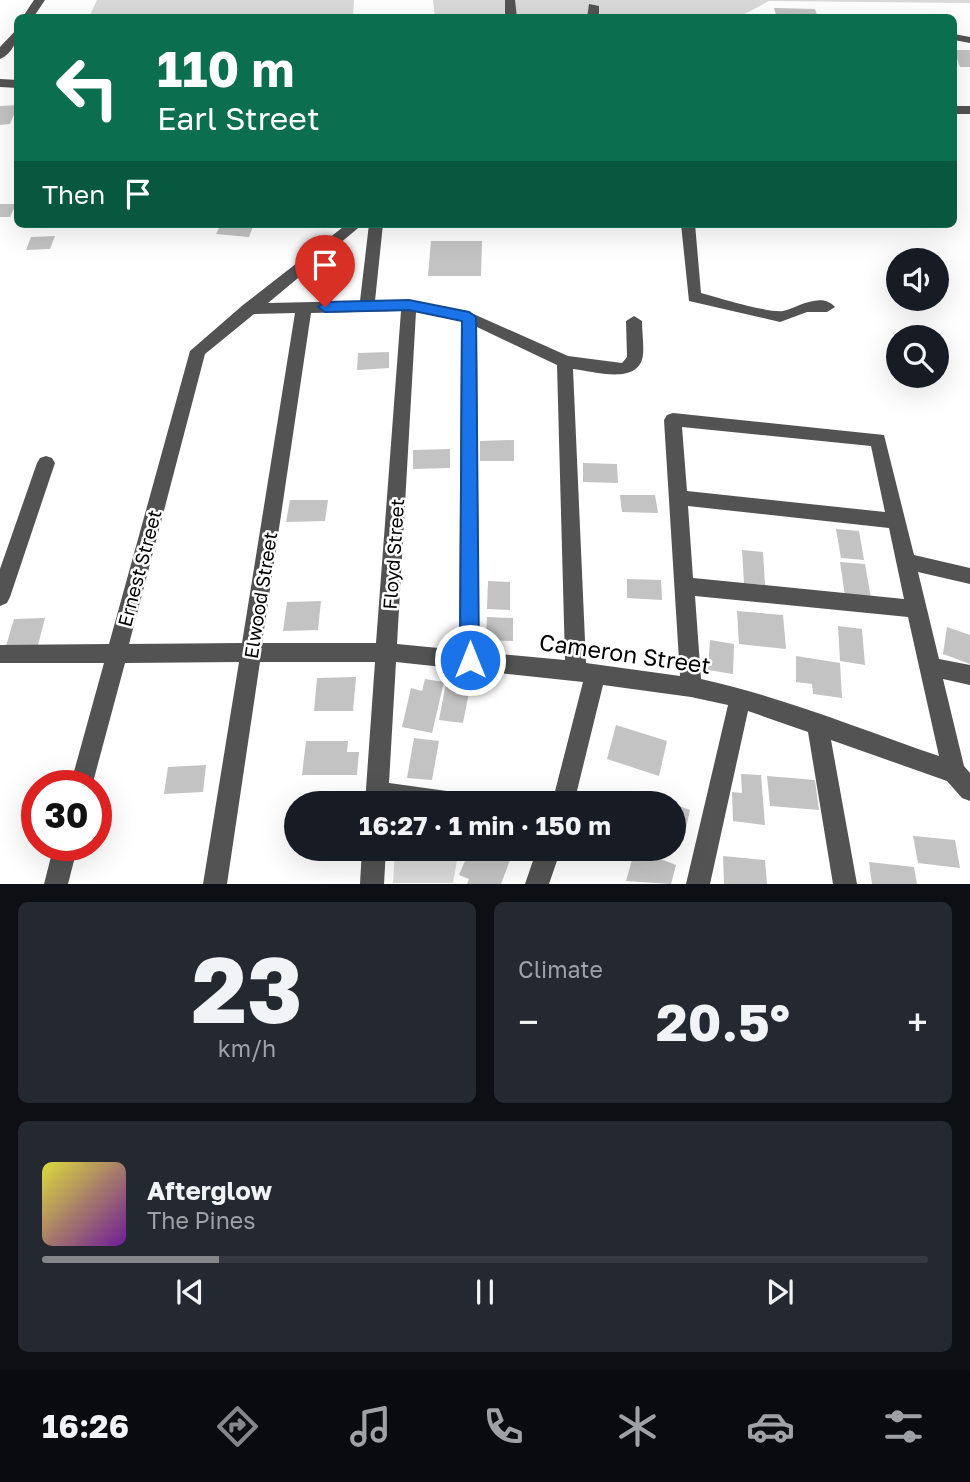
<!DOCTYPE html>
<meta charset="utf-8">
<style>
:root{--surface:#171b24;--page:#242831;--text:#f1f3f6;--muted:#9ea1a6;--line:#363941;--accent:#858687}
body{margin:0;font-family:"Golos Text",sans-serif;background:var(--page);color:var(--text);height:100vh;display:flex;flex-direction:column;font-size:26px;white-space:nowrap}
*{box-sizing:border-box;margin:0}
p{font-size:23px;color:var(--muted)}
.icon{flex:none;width:38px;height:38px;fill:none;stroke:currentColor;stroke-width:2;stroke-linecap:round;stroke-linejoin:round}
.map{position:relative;height:884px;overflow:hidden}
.sheet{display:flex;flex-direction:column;gap:18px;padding:18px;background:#0d0f14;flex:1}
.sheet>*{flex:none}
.top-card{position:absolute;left:14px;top:14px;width:943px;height:214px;border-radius:10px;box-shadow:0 7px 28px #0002;background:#0b6e4f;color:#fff;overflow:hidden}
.controls{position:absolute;left:886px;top:248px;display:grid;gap:14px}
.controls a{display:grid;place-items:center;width:63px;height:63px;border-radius:50%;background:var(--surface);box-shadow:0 7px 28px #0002;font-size:35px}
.speed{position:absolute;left:21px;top:770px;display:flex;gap:14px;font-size:35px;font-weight:700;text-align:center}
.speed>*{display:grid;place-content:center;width:91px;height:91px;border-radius:50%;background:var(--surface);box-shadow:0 7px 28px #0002;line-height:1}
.speed .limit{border:10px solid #d22;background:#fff;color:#111}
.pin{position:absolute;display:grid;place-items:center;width:60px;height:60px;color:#fff;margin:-72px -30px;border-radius:50% 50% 50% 0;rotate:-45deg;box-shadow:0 0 7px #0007}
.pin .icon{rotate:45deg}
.me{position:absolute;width:77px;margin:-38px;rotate:0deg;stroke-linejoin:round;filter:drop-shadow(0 0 5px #0008)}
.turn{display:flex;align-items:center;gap:24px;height:147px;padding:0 28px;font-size:32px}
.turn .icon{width:91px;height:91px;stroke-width:2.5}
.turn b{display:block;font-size:49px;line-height:60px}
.then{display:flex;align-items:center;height:66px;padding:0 28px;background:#0003;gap:14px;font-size:26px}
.big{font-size:52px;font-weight:700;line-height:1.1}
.sheet .tile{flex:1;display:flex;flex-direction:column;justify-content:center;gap:10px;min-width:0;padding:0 24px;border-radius:10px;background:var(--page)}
.sheet .dial{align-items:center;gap:0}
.dial b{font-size:91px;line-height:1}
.song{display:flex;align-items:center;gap:21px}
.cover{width:84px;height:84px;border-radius:10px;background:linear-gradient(135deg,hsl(60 70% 55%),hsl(280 70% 35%))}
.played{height:7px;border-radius:4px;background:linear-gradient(90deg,var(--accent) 20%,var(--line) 20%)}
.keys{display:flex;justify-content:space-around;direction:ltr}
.heat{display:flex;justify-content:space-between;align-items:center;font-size:38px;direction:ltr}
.sheet .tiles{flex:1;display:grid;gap:18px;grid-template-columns:1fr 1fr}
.tile:last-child{grid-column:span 2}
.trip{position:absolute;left:284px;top:791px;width:402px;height:70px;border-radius:35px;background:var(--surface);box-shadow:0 7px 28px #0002;font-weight:700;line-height:70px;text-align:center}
.menu{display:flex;height:112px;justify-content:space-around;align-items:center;background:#090b0e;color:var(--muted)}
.menu .icon{width:49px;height:49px}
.menu .current{color:var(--accent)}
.menu b{font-size:32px;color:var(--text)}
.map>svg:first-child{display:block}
.green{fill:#dadada}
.building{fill:#c3c3c3}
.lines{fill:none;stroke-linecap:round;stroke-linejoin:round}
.minor{fill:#535353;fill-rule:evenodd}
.route{fill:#1a73e8;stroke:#114b97;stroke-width:2}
.labels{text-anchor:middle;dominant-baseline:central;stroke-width:5;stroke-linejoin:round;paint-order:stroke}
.street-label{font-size:19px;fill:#000;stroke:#fff}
.near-street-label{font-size:23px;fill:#000;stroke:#fff}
</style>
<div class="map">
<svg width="970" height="884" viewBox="0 0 970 884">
<rect width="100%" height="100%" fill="#fff"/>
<!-- green -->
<g class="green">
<polygon points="97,0 354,0 353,17 89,17"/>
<polygon points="433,0 970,0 970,3 769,1 737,18 435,18"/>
<polygon points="395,849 459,849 453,883 393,883"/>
</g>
<!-- building -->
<g class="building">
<polygon points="774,8 815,9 818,18 777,18"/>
<polygon points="954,50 970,50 970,67 960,67"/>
<polygon points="18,105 10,124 0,125 0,106"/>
<polygon points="0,204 16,204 10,217 0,217"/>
<polygon points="221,224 254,224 249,237 216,234"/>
<polygon points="55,236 50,249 26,250 31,237"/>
<polygon points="431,241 482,241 481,276 428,276"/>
<polygon points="389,352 389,368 357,370 358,353"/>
<polygon points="514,440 514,461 480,461 480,441"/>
<polygon points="450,449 450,468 413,469 413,450"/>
<polygon points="583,463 617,464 618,483 583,482"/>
<polygon points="620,495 655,495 658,513 622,512"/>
<polygon points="290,500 328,500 325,521 286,522"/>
<polygon points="836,529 859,531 864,560 841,558"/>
<polygon points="742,550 763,552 765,585 744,583"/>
<polygon points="840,562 865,564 871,598 845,596"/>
<polygon points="627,579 661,580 662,600 627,598"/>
<polygon points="488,581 510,582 510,610 487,609"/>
<polygon points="321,601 318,630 283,631 287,602"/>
<polygon points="737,611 783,615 786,649 739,644"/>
<polygon points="487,617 513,618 513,641 486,640"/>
<polygon points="45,618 38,645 6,646 14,619"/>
<polygon points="838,626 862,629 865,665 840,661"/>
<polygon points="947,627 970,635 970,664 943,654"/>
<polygon points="710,640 734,644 733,674 708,670"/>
<polygon points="796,656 840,663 842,698 813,694 812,684 796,682"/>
<polygon points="356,677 353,711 314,711 317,678"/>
<polygon points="425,679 444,682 432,733 402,727 411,688 422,691"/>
<polygon points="446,683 470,687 463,723 439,720"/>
<polygon points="616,725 667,741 659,776 607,759"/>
<polygon points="414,738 439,741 432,780 407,778"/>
<polygon points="306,741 348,741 347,752 359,752 357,775 302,775"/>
<polygon points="206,765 203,792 164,794 168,767"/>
<polygon points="741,774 761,775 765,825 733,821 732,792 742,793"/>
<polygon points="767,776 815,780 819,810 770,806"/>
<polygon points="674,804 690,810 683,842 674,838"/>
<polygon points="913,836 955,840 960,868 918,863"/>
<polygon points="470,849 484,849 510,860 501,884 467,884 469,879 459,875"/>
<polygon points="635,849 676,865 671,884 626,881"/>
<polygon points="723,856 765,860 767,884 724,884"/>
<polygon points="869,862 914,867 917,884 872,884"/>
</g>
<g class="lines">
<!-- minor -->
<g class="minor">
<polygon points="34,0 45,0 33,18 22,18"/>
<polygon points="505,0 515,0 517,18 505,18"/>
<polygon points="589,4 599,6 599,18 587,18"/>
<path d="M18,28C18,40 12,54 0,59V47Z"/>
<polygon points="954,34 970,37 970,43 954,40"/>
<polygon points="0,79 18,80 18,88 0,87"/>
<rect x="954" y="106" width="16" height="8"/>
<path d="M347,224H363L268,303L360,301L369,224H383L375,301L409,300L469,312L568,356L622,363L627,357L626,321L634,316L642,321C642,332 644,345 643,355C639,386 593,371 573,369L586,663L680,676L664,420L667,415L673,413L884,435L914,555L970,568V584L918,572L939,659L970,665V685L943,679L964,766L970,773V801L962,798L947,781L831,740L857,884H833L808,732L748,711L710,884H686L728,705L691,697L603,685L574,803H552L583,682L396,662L389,783L454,792L462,795L465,803H365L375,662H260L227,884H203L239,662L125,663L92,786H70L104,663H0V645L109,644L190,351L243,305ZM401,311L376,643H262L311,313ZM416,312L461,321L459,650L397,644ZM295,313L242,643L129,644L205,354L254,314ZM477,327L557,365L565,660L479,652ZM682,427L871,446L885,512L687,491ZM688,506L889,528L904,599L693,578ZM695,596L908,617L939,756C860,729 783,697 701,679Z"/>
<path d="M681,224H695L701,293C719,298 768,313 783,311C797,308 821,291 835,307L827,312H807L780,322L689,301Z"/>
<polygon points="46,456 52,458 55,463 10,597 7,603 0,606 0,569 37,463 40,458"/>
<polygon points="54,845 78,845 68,884 44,884"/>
<polygon points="362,849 386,849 384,884 360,884"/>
<polygon points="537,849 561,849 549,884 525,884"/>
</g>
</g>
<!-- route -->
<polygon class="route" points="409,300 469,312 476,317 479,660 476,666 470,669 463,666 460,660 462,321 409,310 325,312 318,307 325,302"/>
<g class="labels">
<!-- street labels -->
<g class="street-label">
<text transform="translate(393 554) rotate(-86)">Floyd Street</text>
<text transform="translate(139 568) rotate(-75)">Ernest Street</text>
<text transform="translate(260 595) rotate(-81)">Elwood Street</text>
</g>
<!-- near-street labels -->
<g class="near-street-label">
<text transform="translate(625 653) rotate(8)">Cameron Street</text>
</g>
</g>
</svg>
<div class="controls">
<a><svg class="icon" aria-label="sound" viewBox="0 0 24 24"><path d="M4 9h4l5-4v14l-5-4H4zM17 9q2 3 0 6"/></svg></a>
<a><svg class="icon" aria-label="search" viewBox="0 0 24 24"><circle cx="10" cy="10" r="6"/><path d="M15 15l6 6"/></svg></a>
</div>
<div class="speed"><div class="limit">30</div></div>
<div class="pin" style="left:325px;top:307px;background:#d93025"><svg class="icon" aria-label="arrive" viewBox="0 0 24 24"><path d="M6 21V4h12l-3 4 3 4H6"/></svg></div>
<svg class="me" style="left:470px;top:660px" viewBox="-20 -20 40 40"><circle r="17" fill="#1a73e8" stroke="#fff" stroke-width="3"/><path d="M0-11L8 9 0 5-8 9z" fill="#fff"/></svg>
<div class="trip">16:27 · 1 min · 150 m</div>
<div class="top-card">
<div class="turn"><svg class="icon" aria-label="left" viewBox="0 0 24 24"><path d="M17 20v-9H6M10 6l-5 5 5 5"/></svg><div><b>110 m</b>Earl Street</div></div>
<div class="then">Then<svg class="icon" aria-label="arrive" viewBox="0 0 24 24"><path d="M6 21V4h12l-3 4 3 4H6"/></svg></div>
</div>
</div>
<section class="sheet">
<div class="tiles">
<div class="tile dial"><b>23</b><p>km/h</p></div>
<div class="tile"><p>Climate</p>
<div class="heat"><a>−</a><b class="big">20.5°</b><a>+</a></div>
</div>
<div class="tile">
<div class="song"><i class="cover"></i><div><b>Afterglow</b><p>The Pines</p></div></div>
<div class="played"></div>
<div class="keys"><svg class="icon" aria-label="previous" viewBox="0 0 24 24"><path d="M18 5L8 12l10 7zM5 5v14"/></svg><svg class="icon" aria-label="pause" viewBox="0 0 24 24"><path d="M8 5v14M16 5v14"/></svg><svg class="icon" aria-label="next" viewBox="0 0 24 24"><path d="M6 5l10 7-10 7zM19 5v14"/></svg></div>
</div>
</div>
</section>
<nav class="menu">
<b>16:26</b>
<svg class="icon current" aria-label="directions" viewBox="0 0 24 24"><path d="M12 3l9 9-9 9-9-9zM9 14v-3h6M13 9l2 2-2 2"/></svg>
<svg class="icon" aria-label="music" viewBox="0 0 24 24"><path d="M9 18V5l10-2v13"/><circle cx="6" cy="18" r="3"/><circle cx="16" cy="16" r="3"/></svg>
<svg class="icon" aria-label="phone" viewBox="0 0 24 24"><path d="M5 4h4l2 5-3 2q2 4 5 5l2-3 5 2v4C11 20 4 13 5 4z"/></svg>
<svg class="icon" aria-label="climate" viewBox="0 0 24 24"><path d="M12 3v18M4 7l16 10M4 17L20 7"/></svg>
<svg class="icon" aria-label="car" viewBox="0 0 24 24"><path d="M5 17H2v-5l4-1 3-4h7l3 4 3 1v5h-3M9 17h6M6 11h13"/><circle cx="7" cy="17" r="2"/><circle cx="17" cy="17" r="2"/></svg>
<svg class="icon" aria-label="filters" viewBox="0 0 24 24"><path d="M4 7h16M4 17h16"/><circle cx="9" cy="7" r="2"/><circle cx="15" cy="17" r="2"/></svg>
</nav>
